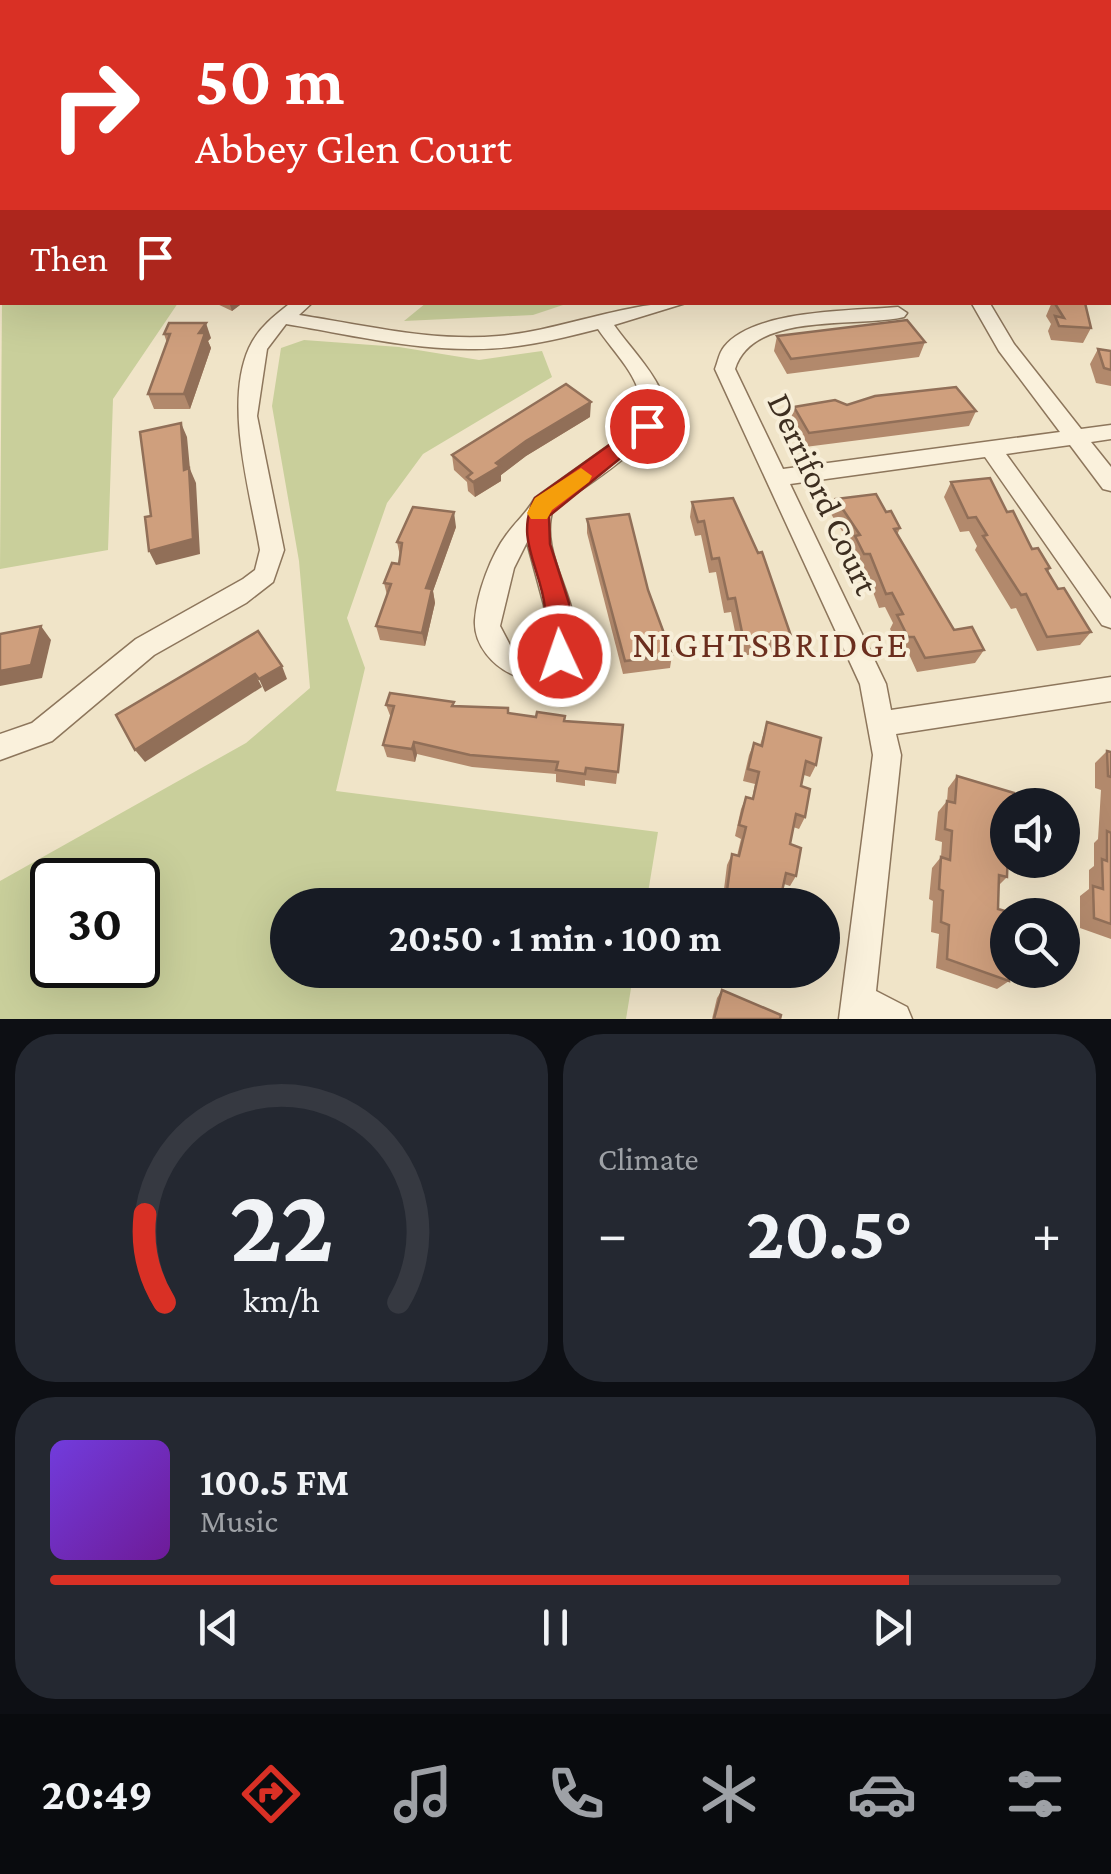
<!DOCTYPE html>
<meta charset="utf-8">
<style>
:root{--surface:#171b24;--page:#242831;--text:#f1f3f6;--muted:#9ea1a6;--line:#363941;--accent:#d93025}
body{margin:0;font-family:"Crimson Pro",serif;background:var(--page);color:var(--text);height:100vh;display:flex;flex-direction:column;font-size:38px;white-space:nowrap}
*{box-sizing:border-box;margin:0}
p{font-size:32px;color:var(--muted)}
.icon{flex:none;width:55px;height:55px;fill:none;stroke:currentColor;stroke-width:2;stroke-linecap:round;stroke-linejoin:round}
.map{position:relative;height:1019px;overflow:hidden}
.side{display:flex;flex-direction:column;gap:15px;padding:15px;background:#0d0f14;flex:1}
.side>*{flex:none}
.top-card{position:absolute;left:0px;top:0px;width:1112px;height:305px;box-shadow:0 10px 40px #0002;background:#d93025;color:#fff;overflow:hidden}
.buttons{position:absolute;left:990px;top:788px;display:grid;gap:20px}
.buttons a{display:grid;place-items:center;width:90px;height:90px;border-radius:50%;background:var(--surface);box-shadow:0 10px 40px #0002;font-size:50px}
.speed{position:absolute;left:30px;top:858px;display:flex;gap:20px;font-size:50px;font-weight:700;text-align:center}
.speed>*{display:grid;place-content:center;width:130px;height:130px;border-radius:50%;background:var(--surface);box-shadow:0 10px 40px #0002;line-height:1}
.speed .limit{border:5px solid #111;border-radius:15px;background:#fff;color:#111}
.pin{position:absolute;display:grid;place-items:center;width:85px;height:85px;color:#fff;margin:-42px;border:5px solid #fff;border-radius:50%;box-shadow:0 2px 10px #0007}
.me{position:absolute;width:110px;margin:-55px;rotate:357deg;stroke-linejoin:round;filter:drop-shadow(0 0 8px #0008)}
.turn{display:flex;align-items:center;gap:35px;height:210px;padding:0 30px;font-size:45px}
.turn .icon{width:130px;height:130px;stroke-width:2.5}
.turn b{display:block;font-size:70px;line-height:85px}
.then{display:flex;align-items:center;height:95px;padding:0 30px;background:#0003;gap:20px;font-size:38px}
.big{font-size:75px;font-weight:700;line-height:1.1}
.side .tile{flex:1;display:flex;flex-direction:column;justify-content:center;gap:15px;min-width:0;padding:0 35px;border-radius:40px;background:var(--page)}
.side .dial{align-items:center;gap:0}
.dial svg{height:260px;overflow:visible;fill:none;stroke:var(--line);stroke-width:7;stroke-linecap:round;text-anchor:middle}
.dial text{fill:var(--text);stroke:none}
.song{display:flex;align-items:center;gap:30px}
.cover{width:120px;height:120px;border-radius:15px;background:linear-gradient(135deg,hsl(260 70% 55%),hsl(280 70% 35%))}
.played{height:10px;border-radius:5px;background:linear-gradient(90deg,var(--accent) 85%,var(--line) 85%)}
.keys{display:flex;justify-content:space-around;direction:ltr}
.heat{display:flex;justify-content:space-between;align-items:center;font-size:55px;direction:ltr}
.side .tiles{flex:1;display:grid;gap:15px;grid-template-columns:1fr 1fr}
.tile:last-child{grid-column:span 2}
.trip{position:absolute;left:270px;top:888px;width:570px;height:100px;border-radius:50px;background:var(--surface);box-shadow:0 10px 40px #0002;font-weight:700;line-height:100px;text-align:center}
.tabs{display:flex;height:160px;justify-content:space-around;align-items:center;background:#090b0e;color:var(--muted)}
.tabs .icon{width:70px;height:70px}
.tabs .current{color:var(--accent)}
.tabs b{font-size:45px;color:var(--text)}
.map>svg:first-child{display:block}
.green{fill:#c9cf9b;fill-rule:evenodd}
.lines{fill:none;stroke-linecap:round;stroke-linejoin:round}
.lane-casing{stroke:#8d765c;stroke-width:8}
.street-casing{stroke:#8d765c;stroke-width:3}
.path{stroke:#8d765c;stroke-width:2.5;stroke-dasharray:5 2.5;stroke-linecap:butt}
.lane{stroke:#faf1dc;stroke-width:6}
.street{fill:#faf1dc;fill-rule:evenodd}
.wall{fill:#b2896c}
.shaded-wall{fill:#916f58}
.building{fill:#cf9f7d;stroke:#916f58;stroke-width:2.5}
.route{fill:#d93025;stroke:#8d1f18;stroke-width:2.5}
.slow{fill:#f59e0b}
.labels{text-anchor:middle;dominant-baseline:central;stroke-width:8;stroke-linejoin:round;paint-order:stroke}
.street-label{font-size:35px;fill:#3d2e20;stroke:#f7eed8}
.neighbourhood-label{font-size:38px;letter-spacing:2.5px;fill:#6b2e1e;stroke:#f7eed8}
</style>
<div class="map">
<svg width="1111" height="1019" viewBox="0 0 1111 1019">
<rect width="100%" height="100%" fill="#f0e4c8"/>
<!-- green -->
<g class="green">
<polygon points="2,300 178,303 113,399 108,550 0,569"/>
<polygon points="426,303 426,302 569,303 533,315 404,321"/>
<path d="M304,340L399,347L479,360L542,351L552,377L423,454L387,503L347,618L365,668L336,791L658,832L646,905H288V970H634L626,1019H0V881L246,743L310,688L299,561L272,406L281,348ZM52,880H138V965H52Z"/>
</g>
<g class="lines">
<defs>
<polyline id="lane" points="15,2 19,0"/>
<g id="street">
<polygon points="136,0 148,0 148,2 137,2"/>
<polygon points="641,0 653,0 654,2 643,2"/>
<polygon points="905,0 923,0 925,2 907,2"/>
<path d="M292,302H313L299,315C365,325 431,342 499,336C563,330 624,302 689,302L614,325C628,345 649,366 660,389C680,433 584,486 553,509C537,557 587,606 573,651C555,709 472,670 475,620C477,593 491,555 507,534C517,520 527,513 535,498L632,429C658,393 619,360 598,329C556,340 512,350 469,349C407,349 347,334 286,324L267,349L257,416L284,550L273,582L246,603L154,655L52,741L0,760V734L32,723L136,639L243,579L255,570L260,550C250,491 224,404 249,348C258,328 275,315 292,302ZM527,542L544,605L549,647L536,659L511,647L500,626L514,568Z"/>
<path d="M971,302H989L1014,344L1081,429L1111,425V439L1091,442L1111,467V491L1103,489L1070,445L1006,454L1111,599V628L1102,625L985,457L790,484L886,684L891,710L1111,677V701L896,734L901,755L876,991L907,1007L912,1019H839L873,755L860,684L715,369C718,362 719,353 724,347C754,309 853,311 898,307L907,313L904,317C856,328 753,311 735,369L783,469L1060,432L999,351Z"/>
</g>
</defs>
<!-- lane casing -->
<use href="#lane" class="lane-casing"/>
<!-- street casing -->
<use href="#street" class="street-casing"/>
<!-- path -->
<polyline class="path" points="1035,2 1040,0"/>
<!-- lane -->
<use href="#lane" class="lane"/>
<!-- street -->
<use href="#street" class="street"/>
</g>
<!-- wall -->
<g class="wall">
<polygon points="34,0 64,0 59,2 35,2"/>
<polygon points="82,0 112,0 112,2 83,2"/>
<polygon points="267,0 294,0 292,2 268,2"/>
<polygon points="213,302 244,302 232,311"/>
<polygon points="1052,302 1085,303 1091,328 1083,343 1051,340 1048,331 1051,324 1046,316"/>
<polygon points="164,334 211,338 208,341 211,348 190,409 154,409 148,394 167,343"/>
<polygon points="777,336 925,342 919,357 787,374 774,351"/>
<polygon points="1098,349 1111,351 1111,386 1096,383 1090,364"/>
<polygon points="847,405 976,411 969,426 805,447 790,422 794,407"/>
<polygon points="590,417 526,456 501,475 501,481 475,497 468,491 467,482 454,470 452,455"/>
<polygon points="951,482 1007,512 1032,549 1050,568 1048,572 1058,589 1091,632 1080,645 1037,651 1016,608 1011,609 975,550 977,546 969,531 960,532 944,497"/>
<polygon points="836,499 886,512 900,528 897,535 954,630 984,650 975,663 917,672 907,650 901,651 890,629 893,623 885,607 879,608 864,568 858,569 849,550 851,545 831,514"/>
<polygon points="692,502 791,636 786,650 740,656 731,612 724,613 716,572 709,573 701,535 695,536 690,517"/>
<polygon points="587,519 648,590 672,655 670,668 623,674 587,533"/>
<polygon points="456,527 433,591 435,603 425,646 380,640 376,626 387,595 384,583 399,564 400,556 397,542"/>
<polygon points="386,705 508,708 509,714 565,721 623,725 616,784 585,780 585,786 556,782 556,774 472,767 417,754 415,762 387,757 383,745 391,718"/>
<polygon points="767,722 816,765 810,777 804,775 801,786 805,817 799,829 793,827 790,844 796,876 790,886 784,884 779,905 722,905 727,865 732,854 737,856 741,839 735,836 741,809 746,797 752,799 755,784 743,781 749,755 754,743 760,745"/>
<polygon points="1107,751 1111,752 1111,939 1080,928 1080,896 1089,889 1089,870 1094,866 1094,843 1098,839 1101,790 1095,788 1095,763"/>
<polygon points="957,776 1008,820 1008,828 1002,833 1000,832 1000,846 1007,877 998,886 998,909 1009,981 997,989 936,968 939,934 931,932 933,901 929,899 932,868 941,857 942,842 935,840 938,812 947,801 948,788"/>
<polygon points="722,990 780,1019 712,1019 717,998"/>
</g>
<!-- shaded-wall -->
<g class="shaded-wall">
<polygon points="49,0 64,0 59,2 50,2"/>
<polygon points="229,302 244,302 232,311"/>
<polygon points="206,323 211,338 208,341 211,348 190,409 184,394 199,333"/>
<polygon points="591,402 590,417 526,456 501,475 501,481 475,497 473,482 496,463 526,441"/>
<polygon points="181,423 187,437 190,469 196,483 200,554 156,565 149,551 184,470"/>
<polygon points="454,512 456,527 433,591 435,603 425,646 422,633 426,588"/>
<polygon points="41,626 51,640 42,678 0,686 0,671"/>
<polygon points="282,666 287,679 265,692 259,679"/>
<polygon points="255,674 262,687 145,762 135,750"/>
<polygon points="414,742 417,754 415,762 412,749"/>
</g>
<!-- building -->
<g class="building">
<polygon points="193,0 194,2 172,2 171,1"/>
<polygon points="366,0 390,0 386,2 362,2"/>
<polygon points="587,0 602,0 609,2 583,2"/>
<rect x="686" y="0" width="17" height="2"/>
<polygon points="776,0 797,0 796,2 775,2"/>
<polygon points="865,0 885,0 884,2 865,2"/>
<polygon points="1110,11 1111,12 1110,59"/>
<polygon points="1054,302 1085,303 1091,328 1059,326 1055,316 1064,318"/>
<polygon points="907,320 925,342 791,359 777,336"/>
<polygon points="169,323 206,323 199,333 205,333 184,394 148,394 170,334 164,334"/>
<polygon points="1098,349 1111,351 1111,370 1104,368"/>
<polygon points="566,384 591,402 526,441 496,463 500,466 473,482 467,477 472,473 452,455"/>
<polygon points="956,387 976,411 809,433 794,407 835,400 847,405 875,396"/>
<polygon points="181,423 184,470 189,468 193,539 149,551 145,517 151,516 140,432"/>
<polygon points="990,478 1007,512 1013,511 1032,549 1038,548 1050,568 1046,569 1058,589 1064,588 1091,632 1047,637 1026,594 1021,595 983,536 987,535 976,517 968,518 951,482"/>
<polygon points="876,494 886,512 891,511 900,528 894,529 954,630 972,627 984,650 925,658 914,637 908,637 897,615 903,614 892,593 886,594 870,554 864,554 855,536 860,535 836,499"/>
<polygon points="733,498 758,553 762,552 791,636 744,642 735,598 728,599 719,558 712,559 704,521 698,522 692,502"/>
<polygon points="413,507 454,512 426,588 432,589 422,633 376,626 391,584 384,583 392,563 399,564 402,543 397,542"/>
<polygon points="629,514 648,590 672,655 625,661 587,519"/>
<polygon points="41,626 31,665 0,671 0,634"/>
<polygon points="258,631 282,666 259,679 255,674 135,750 116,715"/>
<polygon points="390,693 454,702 452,706 508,708 508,713 536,717 537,712 565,716 564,721 623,725 618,772 586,768 585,774 556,770 558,762 470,755 414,742 412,749 383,745 394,706 386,705"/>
<polygon points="767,722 821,738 816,765 806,761 801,786 810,789 805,817 796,814 790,844 801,848 796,876 786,873 779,905 725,905 732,854 739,856 746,827 739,825 746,797 753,799 759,772 748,769 754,743 762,746"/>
<polygon points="1107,751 1111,752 1111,777 1108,776"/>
<polygon points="957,776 1014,793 1013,805 1008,805 1008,820 1001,818 1000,846 1008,848 1007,877 999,875 998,909 1005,911 1009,981 947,959 949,925 941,922 943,891 939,889 941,857 950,860 952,831 945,829 947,801 955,803"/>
<polygon points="1107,831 1111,833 1111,924 1094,918 1093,886 1103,889 1102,859 1107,861"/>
<polygon points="722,990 781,1015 780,1019 714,1019"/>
</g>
<!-- route -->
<path class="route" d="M647,418L657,426L654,431L549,516L550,544L569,603L573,656L569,664H551C543,647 546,626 545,608C541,568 514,538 535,498Z"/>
<!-- slow -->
<polygon class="slow" points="581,468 592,476 589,482 552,510 547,519 531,519 527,513 535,498"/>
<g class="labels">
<!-- street labels -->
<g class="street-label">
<text transform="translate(823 494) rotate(65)">Derriford Court</text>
</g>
<!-- neighbourhood labels -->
<g class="neighbourhood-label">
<text x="771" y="644">NIGHTSBRIDGE</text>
</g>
</g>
</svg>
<div class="buttons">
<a><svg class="icon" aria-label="sound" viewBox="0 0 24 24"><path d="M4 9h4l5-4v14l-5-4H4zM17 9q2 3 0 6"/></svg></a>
<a><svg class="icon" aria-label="search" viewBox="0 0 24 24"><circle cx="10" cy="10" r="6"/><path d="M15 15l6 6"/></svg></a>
</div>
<div class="speed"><div class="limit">30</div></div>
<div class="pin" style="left:647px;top:426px;background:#d93025"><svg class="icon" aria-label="arrive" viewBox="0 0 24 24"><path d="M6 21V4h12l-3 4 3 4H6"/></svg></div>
<svg class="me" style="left:560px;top:656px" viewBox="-20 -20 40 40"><circle r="17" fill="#d93025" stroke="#fff" stroke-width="3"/><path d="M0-11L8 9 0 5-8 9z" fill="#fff"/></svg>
<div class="trip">20:50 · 1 min · 100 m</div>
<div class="top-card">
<div class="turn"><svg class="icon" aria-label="right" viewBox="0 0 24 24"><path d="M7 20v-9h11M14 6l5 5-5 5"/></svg><div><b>50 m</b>Abbey Glen Court</div></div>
<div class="then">Then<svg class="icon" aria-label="arrive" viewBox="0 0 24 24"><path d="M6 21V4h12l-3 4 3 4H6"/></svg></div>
</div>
</div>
<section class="side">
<div class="tiles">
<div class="tile dial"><svg viewBox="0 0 100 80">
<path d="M14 69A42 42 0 1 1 86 69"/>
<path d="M14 69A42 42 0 0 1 8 42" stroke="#d93025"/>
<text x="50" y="56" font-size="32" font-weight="700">22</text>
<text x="50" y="72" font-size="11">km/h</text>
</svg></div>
<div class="tile"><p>Climate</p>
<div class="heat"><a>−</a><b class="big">20.5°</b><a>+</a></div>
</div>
<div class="tile">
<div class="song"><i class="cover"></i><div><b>100.5 FM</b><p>Music</p></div></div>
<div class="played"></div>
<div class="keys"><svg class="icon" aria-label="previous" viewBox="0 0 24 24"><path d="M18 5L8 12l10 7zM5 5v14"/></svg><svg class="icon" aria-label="pause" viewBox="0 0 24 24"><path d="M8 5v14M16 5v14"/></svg><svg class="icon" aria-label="next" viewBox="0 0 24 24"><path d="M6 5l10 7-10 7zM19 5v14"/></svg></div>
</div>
</div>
</section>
<nav class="tabs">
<b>20:49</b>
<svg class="icon current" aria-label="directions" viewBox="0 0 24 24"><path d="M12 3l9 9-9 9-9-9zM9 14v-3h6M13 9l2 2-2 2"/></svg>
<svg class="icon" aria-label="music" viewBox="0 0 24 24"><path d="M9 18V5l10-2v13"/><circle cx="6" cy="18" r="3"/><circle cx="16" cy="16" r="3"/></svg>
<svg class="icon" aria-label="phone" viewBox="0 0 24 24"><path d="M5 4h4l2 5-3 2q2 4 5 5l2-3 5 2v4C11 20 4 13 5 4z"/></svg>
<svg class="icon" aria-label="climate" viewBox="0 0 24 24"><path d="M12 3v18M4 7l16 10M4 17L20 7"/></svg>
<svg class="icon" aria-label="car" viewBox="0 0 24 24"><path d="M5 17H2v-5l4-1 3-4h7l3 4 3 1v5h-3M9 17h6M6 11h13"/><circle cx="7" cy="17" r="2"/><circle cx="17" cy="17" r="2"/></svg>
<svg class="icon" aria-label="filters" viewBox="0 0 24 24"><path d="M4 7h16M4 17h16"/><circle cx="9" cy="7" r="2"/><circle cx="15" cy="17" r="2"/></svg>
</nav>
